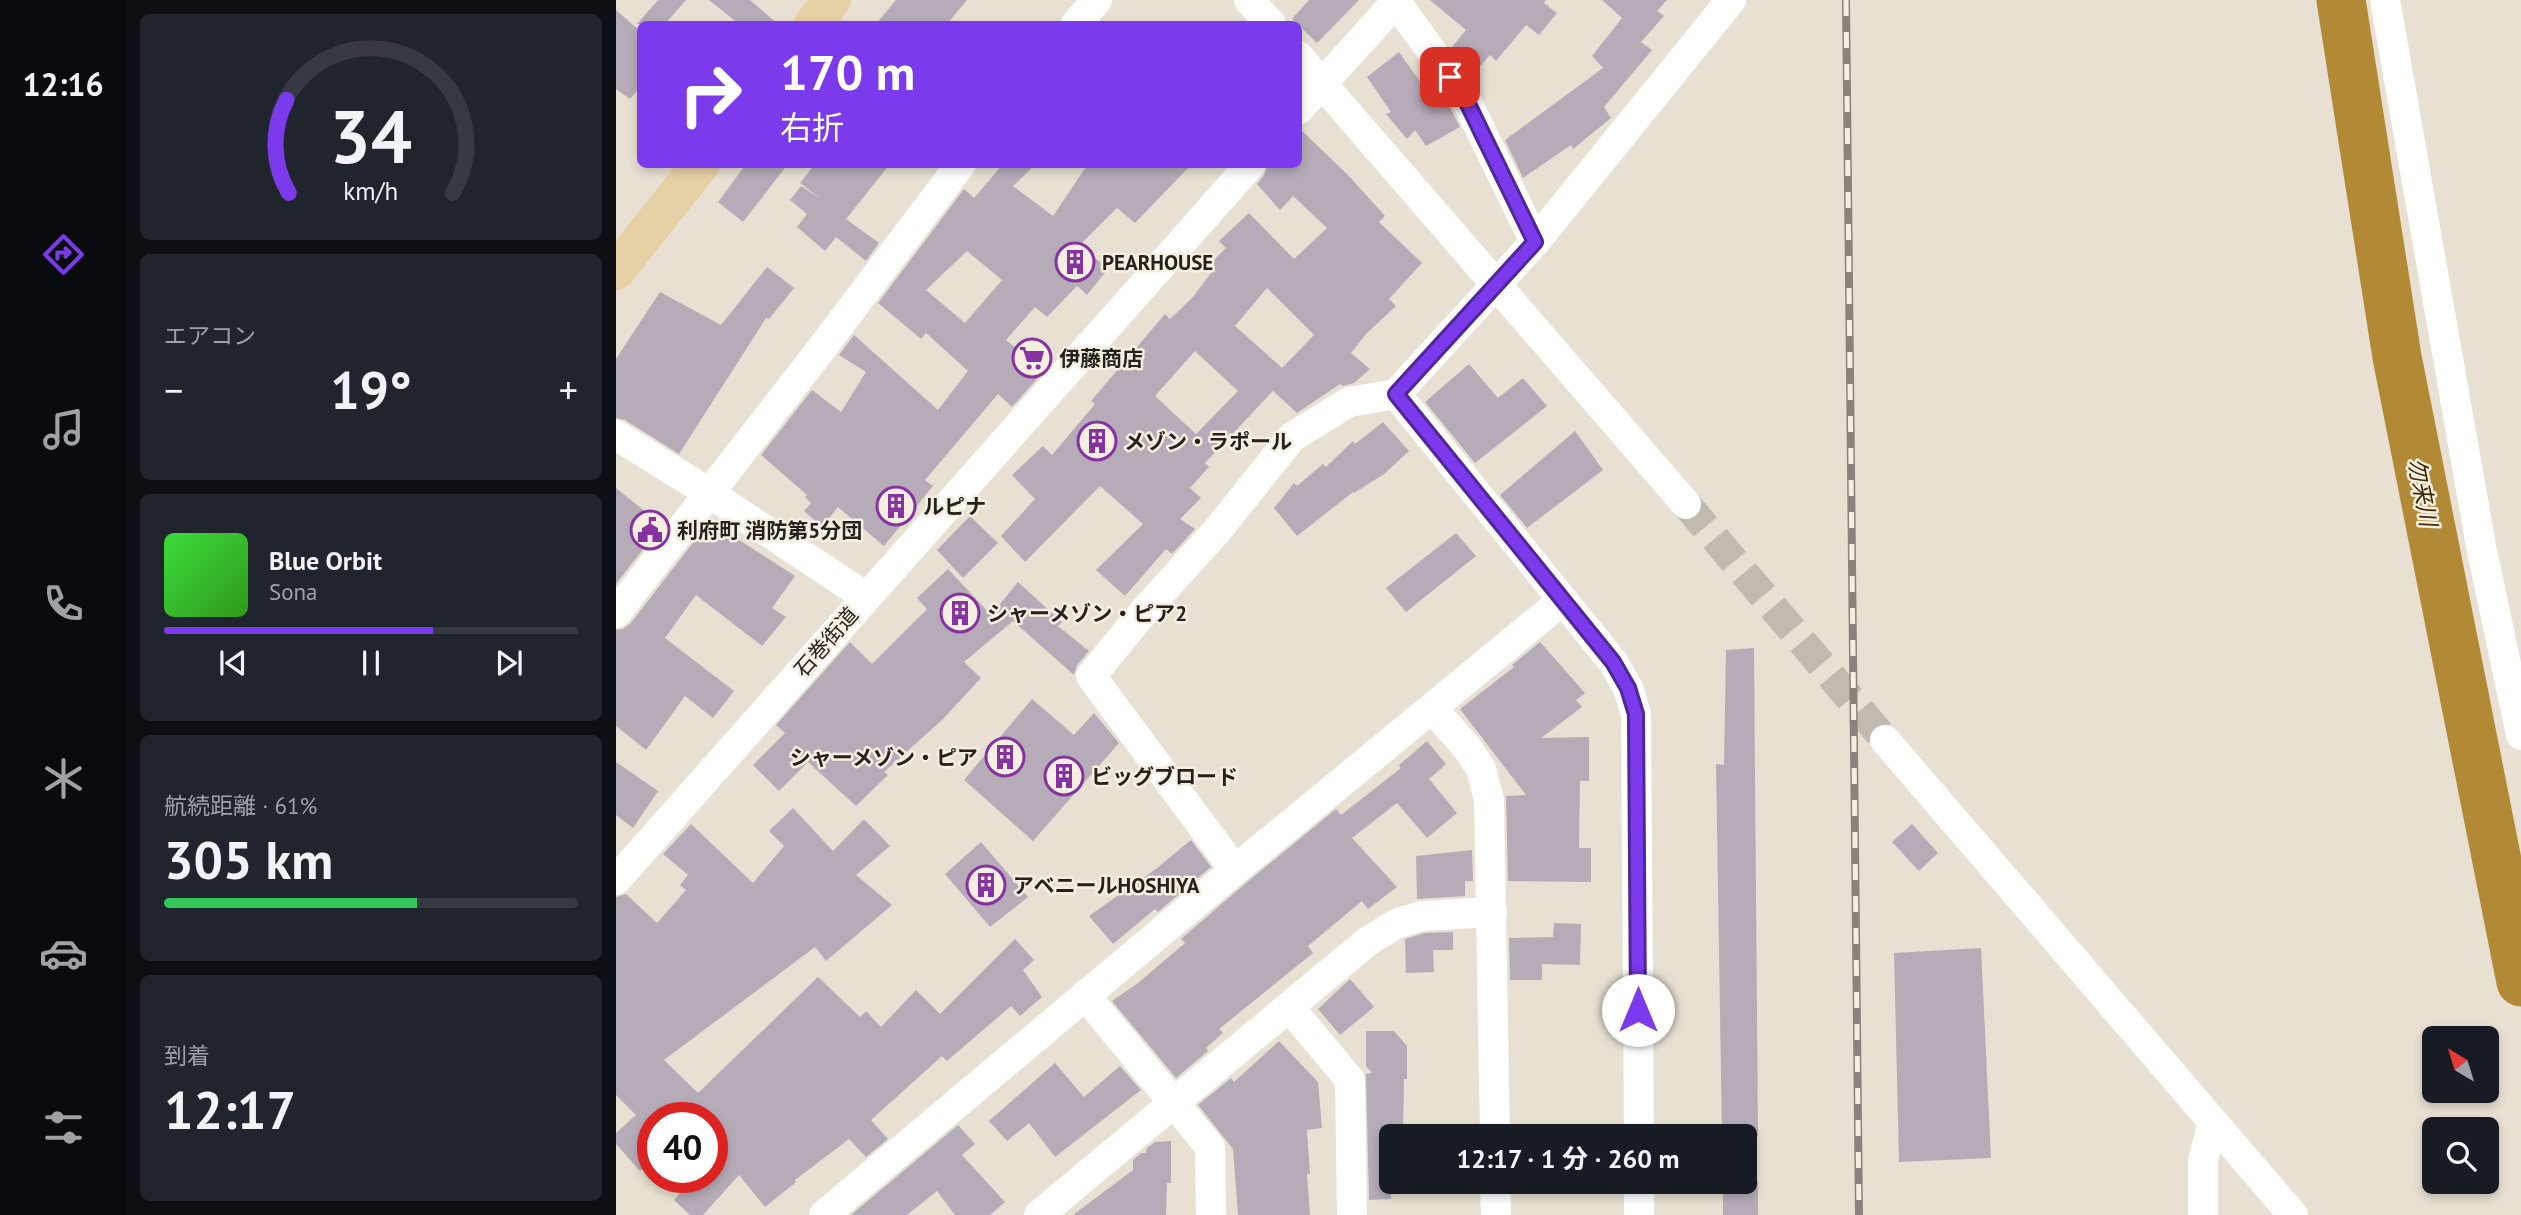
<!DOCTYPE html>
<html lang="ja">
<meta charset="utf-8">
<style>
:root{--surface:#171b24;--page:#20242c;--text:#f1f3f6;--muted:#9ea1a6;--line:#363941;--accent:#7c3aed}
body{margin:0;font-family:"PT Sans","Noto Sans JP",sans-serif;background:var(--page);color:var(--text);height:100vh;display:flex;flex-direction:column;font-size:26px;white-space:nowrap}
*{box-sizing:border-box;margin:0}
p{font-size:23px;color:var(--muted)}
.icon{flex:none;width:38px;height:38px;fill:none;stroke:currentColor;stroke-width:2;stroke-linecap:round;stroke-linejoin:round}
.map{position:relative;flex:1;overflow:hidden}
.panel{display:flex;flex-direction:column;gap:14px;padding:14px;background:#0d0f14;width:490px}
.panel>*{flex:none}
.banner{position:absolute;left:21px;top:21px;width:665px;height:147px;border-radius:10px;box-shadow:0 4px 10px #0003;background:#7c3aed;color:#fff;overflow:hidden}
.needle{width:46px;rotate:322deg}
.fabs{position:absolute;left:1806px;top:1026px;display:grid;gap:14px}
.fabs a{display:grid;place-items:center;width:77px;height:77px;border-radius:10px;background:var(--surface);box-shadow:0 4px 10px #0003;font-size:35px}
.speed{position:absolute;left:21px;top:1102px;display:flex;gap:14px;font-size:35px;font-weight:700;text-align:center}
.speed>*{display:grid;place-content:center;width:91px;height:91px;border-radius:50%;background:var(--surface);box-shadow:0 4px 10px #0003;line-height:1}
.speed .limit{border:10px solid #d22;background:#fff;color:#111}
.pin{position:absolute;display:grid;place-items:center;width:60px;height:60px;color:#fff;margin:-30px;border-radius:14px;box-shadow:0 4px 10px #0006}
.me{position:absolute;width:77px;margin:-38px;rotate:0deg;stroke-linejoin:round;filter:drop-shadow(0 0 5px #0008)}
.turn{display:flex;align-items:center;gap:24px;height:147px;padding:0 28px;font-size:32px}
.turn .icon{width:91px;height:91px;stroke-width:2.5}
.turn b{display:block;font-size:49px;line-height:60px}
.big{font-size:52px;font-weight:700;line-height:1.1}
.panel .widget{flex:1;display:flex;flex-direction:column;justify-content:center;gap:10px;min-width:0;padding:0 24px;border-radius:10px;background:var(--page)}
.panel .dial{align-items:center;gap:0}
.dial svg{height:182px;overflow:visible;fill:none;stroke:var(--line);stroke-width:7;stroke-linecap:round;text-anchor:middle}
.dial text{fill:var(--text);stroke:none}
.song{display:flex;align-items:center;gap:21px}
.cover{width:84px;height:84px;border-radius:10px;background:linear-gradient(135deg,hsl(120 70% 55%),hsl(110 70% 35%))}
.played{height:7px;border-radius:4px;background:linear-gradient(90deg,var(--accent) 65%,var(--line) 65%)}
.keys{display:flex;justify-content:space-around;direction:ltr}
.heat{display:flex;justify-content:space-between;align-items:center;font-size:38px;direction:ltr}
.charge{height:10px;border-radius:5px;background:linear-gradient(90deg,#34c759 61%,var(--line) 0)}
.trip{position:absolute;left:763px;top:1124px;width:378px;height:70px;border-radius:10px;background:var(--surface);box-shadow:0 4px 10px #0003;font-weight:700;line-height:70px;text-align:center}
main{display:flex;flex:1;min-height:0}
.menu{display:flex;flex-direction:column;width:126px;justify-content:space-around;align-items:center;background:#090b0e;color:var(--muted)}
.menu .icon{width:49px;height:49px}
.menu .selected{color:var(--accent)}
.menu b{font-size:32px;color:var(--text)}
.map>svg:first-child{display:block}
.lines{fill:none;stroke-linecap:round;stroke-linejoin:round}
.river{stroke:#b28935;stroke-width:49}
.building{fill:#b5acb8;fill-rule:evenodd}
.minor-tunnel{stroke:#c1bbaf;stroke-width:30;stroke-dasharray:30 15;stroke-linecap:butt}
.minor{stroke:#fff;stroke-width:30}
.major{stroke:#e6d0a6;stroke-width:38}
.rail-casing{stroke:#89847b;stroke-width:8}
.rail{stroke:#f5eee1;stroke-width:5;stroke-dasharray:16;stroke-linecap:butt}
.route-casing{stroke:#51269a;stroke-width:18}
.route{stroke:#7c3aed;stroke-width:12}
.labels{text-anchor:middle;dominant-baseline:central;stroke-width:5;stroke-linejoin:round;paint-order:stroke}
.poi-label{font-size:21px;font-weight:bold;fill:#25221e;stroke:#f5eee1;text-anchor:start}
.street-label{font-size:21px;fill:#25221e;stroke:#f5eee1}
.water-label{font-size:23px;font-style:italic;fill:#3d2b06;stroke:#f5eee1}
</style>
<main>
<nav class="menu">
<b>12:16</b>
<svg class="icon selected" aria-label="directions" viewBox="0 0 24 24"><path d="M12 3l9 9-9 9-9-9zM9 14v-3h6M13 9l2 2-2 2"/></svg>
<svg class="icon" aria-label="music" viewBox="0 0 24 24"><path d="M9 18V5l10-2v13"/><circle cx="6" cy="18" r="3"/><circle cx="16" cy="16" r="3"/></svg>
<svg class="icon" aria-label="phone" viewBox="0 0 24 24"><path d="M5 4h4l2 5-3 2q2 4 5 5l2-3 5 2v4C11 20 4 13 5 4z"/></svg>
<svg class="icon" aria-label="climate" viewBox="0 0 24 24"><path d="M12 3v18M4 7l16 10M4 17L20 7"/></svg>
<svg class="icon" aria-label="car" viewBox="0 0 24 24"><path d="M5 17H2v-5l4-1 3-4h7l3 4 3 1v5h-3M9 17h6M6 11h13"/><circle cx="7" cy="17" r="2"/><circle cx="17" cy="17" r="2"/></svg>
<svg class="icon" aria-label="filters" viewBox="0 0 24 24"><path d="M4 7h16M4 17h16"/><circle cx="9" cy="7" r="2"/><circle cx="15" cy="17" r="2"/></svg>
</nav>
<section class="panel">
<div class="widget dial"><svg viewBox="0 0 100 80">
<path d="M14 69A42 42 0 1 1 86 69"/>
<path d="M14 69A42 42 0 0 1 13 28" stroke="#7c3aed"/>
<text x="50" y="56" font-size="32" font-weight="700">34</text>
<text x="50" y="72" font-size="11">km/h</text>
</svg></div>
<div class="widget"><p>エアコン</p>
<div class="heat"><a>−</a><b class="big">19°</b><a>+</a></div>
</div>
<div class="widget">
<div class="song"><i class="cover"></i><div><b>Blue Orbit</b><p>Sona</p></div></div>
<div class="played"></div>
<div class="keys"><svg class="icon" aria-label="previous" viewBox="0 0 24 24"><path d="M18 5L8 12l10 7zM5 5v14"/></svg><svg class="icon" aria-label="pause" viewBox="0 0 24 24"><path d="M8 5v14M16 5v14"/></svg><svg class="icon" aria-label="next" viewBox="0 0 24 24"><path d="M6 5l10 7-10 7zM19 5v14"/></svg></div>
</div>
<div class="widget"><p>航続距離 · 61%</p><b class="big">305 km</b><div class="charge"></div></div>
<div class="widget"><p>到着</p><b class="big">12:17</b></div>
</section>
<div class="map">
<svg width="1905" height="1215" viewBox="0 0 1905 1215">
<rect width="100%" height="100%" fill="#e8e1d3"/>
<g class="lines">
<!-- river -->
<polyline class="river" points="1725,0 1781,357 1905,982"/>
</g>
<!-- building -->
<g class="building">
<polygon points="42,0 70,0 49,24 21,24"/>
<polygon points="93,0 134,0 162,24 123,24"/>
<polygon points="280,0 351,0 331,24 260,24"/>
<polygon points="693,0 743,0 701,43 676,19"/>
<polygon points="814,0 930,0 928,3 941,13 923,35 910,25 880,61 874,55 857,74 847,65 835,48 850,30"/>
<polygon points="986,0 1051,0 1041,11 1048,16 1025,42 1036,50 988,107 995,118 957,149 955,145 907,178 889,140 987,68 976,56 1006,18"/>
<polygon points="0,10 24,31 24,87 14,99 0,89"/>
<polygon points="783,52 805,83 810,77 833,106 844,127 810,146 799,130 791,139 770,114 775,112 751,77"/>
<path d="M682,127L732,175L769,216L763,222L806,263L773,299L780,306L750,334L735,353L754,369L738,383L727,386L724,384L681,413L657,391L589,463L593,467L574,488L585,498L564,519L579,529L556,554L550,549L509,596L480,570L527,524L484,486L409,562L385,536L419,499L396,475L427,446L436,455L479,404L475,401L549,314L554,319L577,297L598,269L595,263L610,248L603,241L633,213L678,259L711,228L677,196L664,210L641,184L648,175L652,164H682ZM651,288L698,335L666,368L619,326ZM579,351L622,391L580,434L539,396Z"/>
<polygon points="130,164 172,164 127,222 102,202"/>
<polygon points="199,164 274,164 230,219 263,243 250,261 220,237 209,251 181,227 191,214 174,200 185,186 205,199 184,183"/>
<path d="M387,164H420L397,186L437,216L472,164H576L519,223L501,208L464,245L492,269L471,295L461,286L431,317L419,307L390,340L428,371L396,407L382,394L309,480L317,486L268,546L222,507L206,527L188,511L195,503L189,497L191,495L145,455L196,390L225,412L250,372L223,355L238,335L322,410L352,371L310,333L305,339L262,303L348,189L358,198ZM351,251L386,280L349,323L310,290Z"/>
<polygon points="151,267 178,288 153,319 150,318 63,454 9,420 0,418 0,359 44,292 105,325"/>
<polygon points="853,364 882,398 907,378 931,406 859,463 809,402"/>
<polygon points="767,422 793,451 768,474 738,493 737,492 681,536 658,508 678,483 681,486 707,464 710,467 737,441 739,444"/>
<polygon points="959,431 987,470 911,528 884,495"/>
<polygon points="0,488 46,525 0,584"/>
<polygon points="354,516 382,543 347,578 321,550"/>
<polygon points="94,521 179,576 156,608 170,617 146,646 80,595 49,638 118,691 97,718 69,696 30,750 0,726 0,630 7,629 14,624"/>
<polygon points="840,533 860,556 790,612 770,588"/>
<polygon points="332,569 375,615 402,582 446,622 442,626 473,651 461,665 458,675 397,621 348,662 365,678 326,720 268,772 272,775 240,806 192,762 163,791 137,765 169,733 160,725 234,642 256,664 311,609 301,598"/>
<polygon points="924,642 969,693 960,700 966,707 925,738 973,737 973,781 964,781 963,848 975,848 975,882 892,881 890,796 910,795 844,709 898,667 896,665"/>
<polygon points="1138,648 1142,1136 1106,1136 1100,764 1108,765 1110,650"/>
<polygon points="416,699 458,735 478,713 503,743 417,841 348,780"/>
<polygon points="811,741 830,764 813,779 841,813 811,838 781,803 736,838 781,887 752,909 746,901 692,946 697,953 603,1029 607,1033 590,1048 592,1051 560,1078 496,1001 522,983 569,943 565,939 630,883 720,809 725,815 785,768 783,765"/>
<polygon points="0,762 42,791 17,828 0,815"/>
<polygon points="177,808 217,851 248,819 274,846 240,875 276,905 210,961 199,947 48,1060 82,1093 202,977 244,1017 250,1011 265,1027 300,990 324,1014 399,939 418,960 407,970 426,997 404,1016 395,1006 331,1061 326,1056 255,1120 272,1139 250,1157 233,1139 179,1180 180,1182 149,1207 123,1175 87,1215 74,1215 58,1200 77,1178 96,1178 96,1118 37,1118 37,1160 24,1171 0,1144 0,1133 20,1115 0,1095 0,897 10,894 41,923 70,890 64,885 72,875 47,854 75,824 137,883 168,846 153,831"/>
<polygon points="1296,824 1322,853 1303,871 1276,842"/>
<polygon points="575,840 595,867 542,912 539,909 497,944 473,916 541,868"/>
<polygon points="365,842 412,897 374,927 329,874"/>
<polygon points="856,850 857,881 849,881 849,896 801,899 800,856"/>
<polygon points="938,923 965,924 964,965 926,964 926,980 894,980 893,938 937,937"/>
<polygon points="837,932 837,950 817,950 818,972 790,973 789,939 809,933"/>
<polygon points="1365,948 1375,1158 1283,1162 1278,953"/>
<polygon points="734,979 758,1007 724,1035 702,1009"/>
<polygon points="750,1031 778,1031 791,1046 791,1079 788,1079 787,1136 775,1136 775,1199 753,1200 750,1074 756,1073 750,1066"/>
<polygon points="663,1041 702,1082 706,1128 691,1130 694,1174 691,1174 694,1215 622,1215 617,1149 582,1105 615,1078 618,1082"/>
<polygon points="439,1063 468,1097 504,1066 525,1090 439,1157 413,1123 391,1141 373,1121"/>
<polygon points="342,1125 359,1144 346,1155 389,1202 374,1215 339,1215 321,1191 291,1215 235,1215"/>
<polygon points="555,1141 555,1183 551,1183 550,1215 457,1215 517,1170 517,1160 525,1153 530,1153 530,1149 539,1142"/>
<rect x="1107" y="1181" width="35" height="34"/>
</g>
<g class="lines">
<!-- minor-tunnel -->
<polyline class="minor-tunnel" points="1070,504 1269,740"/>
<!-- minor -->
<g class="minor">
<polyline points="633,0 655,24"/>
<polyline points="1769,0 1865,546 1905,735"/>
<polyline points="780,2 848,96 919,242"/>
<polyline points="460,24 481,0"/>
<polyline points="682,56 1070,504"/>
<polyline points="682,110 782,0"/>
<polyline points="780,394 997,662 1012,688 1020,714 1023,1136"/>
<polyline points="0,435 93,493 250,597"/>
<polyline points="0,613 206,348 345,164"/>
<polyline points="816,708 852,749 865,769 873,799 879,1136"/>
<polyline points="1269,740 1677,1215"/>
<polyline points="619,870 475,676 530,609 600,532 676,437 733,402 780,394 919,242 1115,0"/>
<polyline points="0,880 635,164"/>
<polyline points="469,995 594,1147 595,1215"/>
<polyline points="673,1007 734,1080 736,1215"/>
<polyline points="879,1181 880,1215"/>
<polyline points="1023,1181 1023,1215"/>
<polyline points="208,1215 619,870 947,600"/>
<polyline points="423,1215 752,941 782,923 806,916 876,912"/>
<polyline points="1587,1215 1587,1160 1597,1123"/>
</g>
<!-- major -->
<g class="major">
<polyline points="197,24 216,0"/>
<polyline points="0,271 85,164"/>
</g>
<defs>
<polyline id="rail" points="1230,0 1243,1215"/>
</defs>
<!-- rail casing -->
<use href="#rail" class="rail-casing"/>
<!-- rail -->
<use href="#rail" class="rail"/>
</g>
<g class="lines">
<defs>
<polyline id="route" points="834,77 848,96 919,242 780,394 997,662 1012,688 1020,714 1022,1010"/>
</defs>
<!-- route casing -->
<use href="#route" class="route-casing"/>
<!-- route -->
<use href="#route" class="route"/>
</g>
<!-- icons -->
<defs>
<symbol id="building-ring" viewBox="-11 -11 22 22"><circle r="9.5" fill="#f5eee1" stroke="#8632a0" stroke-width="1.5"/><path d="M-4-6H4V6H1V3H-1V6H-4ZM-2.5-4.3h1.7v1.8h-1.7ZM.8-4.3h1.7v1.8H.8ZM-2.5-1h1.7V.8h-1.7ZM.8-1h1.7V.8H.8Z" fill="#8632a0"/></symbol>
<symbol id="supermarket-ring" viewBox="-11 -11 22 22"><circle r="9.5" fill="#f5eee1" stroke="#8632a0" stroke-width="1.5"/><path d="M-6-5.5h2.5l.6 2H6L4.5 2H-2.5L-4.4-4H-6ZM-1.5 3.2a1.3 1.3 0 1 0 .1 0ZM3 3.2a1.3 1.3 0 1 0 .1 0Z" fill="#8632a0"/></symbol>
<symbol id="civic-ring" viewBox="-11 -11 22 22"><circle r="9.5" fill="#f5eee1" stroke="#8632a0" stroke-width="1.5"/><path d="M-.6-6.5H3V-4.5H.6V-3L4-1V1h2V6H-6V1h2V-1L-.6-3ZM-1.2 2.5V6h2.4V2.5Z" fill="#8632a0"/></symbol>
</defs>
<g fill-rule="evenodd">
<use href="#building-ring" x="437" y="240" width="44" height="44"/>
<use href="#supermarket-ring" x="394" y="336" width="44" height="44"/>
<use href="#building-ring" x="459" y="419" width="44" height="44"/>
<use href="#building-ring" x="258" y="484" width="44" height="44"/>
<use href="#civic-ring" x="12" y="508" width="44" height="44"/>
<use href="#building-ring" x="322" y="591" width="44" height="44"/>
<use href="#building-ring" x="367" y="735" width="44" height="44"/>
<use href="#building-ring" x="426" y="754" width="44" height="44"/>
<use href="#building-ring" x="348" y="863" width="44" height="44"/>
</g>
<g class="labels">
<!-- poi labels -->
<g class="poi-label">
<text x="486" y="262">PEARHOUSE</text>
<text x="443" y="358">伊藤商店</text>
<text x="508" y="441">メゾン・ラポール</text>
<text x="307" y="506">ルピナ</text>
<text x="61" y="530">利府町 消防第5分団</text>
<text x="371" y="613">シャーメゾン・ピア2</text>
<text x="362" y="757" text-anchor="end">シャーメゾン・ピア</text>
<text x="475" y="776">ビッグブロード</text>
<text x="397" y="885">アベニールHOSHIYA</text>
</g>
<!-- street labels -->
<g class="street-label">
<text transform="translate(210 642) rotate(-49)">石巻街道</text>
</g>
<!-- water labels -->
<g class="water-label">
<text transform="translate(1807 492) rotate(79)">勿来川</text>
</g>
</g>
</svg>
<div class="fabs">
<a><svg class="needle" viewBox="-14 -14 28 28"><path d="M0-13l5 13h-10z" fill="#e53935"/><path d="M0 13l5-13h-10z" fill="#9ea1a6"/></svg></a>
<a><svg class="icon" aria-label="search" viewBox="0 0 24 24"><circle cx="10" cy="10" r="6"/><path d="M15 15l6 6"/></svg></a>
</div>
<div class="speed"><div class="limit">40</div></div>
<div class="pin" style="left:834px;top:77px;background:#d93025"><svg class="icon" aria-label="arrive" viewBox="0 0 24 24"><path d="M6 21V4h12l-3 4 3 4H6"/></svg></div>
<svg class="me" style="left:1022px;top:1010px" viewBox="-20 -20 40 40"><circle r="19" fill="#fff"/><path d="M0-13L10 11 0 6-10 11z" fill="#7c3aed"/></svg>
<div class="trip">12:17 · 1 分 · 260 m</div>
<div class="banner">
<div class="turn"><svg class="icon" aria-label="right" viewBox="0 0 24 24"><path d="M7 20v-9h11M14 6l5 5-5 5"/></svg><div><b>170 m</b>右折</div></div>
</div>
</div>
</main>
